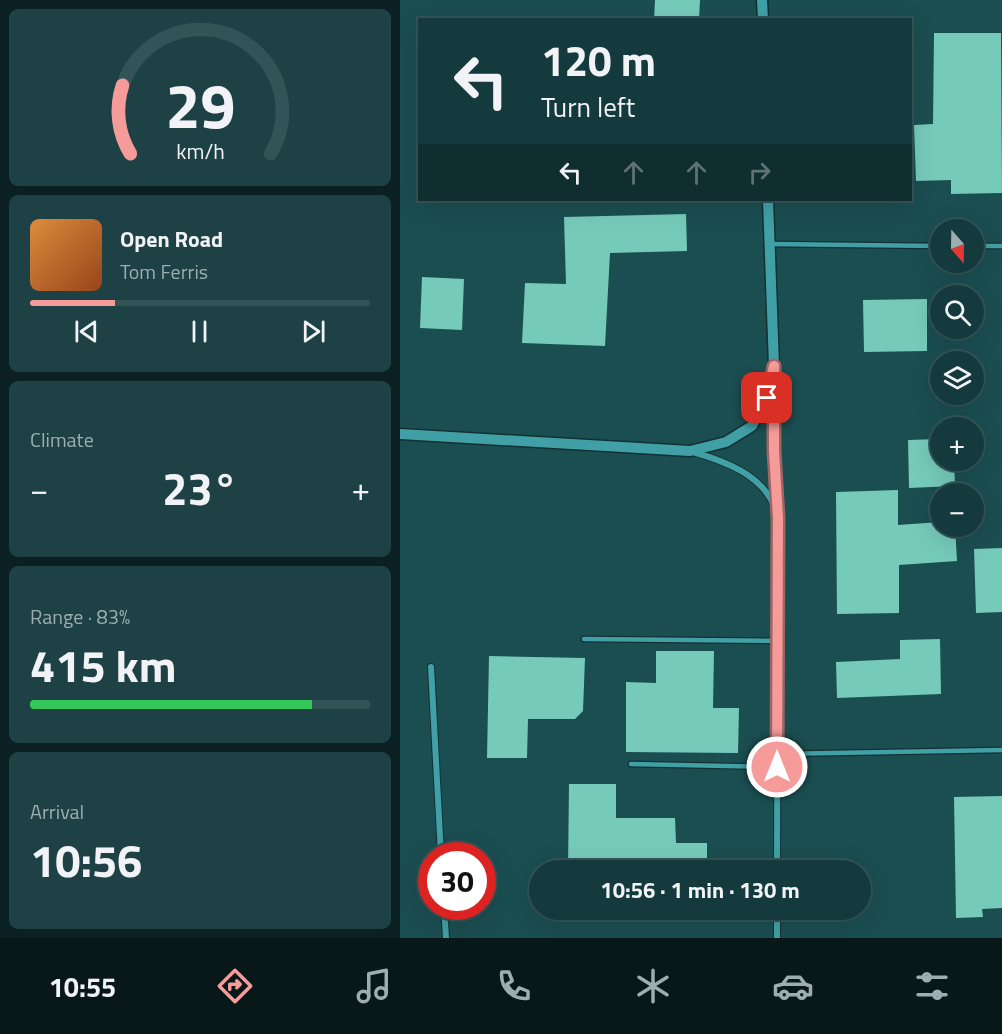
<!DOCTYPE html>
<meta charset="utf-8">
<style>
:root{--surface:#143a3d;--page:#1d4144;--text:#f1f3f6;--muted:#9dadb0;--line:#335457;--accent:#f59b9a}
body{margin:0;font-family:"Titillium Web",sans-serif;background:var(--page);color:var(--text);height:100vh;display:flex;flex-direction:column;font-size:22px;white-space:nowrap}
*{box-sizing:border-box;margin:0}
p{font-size:20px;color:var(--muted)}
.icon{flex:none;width:33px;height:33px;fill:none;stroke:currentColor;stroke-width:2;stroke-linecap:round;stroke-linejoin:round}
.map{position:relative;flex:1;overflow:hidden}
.sheet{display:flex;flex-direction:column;gap:9px;padding:9px;background:#0b2022;width:400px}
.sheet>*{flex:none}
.hud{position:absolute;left:18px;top:18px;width:494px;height:183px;border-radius:0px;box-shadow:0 6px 24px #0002,0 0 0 2px var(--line);background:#143a3d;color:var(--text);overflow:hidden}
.needle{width:39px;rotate:160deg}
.tools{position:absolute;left:530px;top:219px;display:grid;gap:12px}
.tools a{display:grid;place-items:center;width:54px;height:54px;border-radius:50%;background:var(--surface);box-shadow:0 6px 24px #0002,0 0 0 2px var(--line);font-size:30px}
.speed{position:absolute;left:18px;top:842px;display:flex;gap:12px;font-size:30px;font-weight:700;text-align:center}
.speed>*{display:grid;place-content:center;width:78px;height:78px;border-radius:50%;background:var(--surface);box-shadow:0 6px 24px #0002,0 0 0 2px var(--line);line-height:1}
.speed .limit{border:9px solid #d22;background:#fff;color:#111}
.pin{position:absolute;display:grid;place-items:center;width:51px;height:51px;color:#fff;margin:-26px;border-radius:12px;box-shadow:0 3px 9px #0006}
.me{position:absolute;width:66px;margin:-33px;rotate:0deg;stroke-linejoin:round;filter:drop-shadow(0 0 4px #0008)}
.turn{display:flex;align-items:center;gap:21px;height:126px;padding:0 24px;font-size:27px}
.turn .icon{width:78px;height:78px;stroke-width:2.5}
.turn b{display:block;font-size:42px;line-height:51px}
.lanes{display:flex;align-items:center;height:57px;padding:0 24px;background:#0003;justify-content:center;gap:30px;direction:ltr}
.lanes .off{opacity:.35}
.big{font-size:45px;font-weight:700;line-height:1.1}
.sheet .card{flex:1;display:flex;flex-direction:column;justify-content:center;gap:9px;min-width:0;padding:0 21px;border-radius:9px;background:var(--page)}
.sheet .dial{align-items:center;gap:0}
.dial svg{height:156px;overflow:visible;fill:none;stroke:var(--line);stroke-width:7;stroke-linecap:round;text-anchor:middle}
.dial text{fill:var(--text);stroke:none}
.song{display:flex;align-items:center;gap:18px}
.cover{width:72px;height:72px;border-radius:9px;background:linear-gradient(135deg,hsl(30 70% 55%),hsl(20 70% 35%))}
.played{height:6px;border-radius:3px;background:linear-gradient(90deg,var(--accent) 25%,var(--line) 25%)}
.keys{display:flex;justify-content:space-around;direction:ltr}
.heat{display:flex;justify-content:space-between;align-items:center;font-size:33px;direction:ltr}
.charge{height:9px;border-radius:4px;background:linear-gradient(90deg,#34c759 83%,var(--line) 0)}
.trip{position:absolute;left:129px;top:860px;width:342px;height:60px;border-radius:30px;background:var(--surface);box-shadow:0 6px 24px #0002,0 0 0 2px var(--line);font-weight:700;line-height:60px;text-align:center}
.menu{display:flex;height:96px;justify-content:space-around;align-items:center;background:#081718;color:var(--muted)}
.menu .icon{width:42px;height:42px}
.menu .current{color:var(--accent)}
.menu b{font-size:27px;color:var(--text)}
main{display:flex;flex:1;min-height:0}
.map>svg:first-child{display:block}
.building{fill:#76caba}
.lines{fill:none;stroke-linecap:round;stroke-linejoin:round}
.service-casing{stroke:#133133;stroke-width:7}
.minor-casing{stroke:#133133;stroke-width:8}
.tertiary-casing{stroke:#133133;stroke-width:13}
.service{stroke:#41a0a6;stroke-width:4.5}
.minor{stroke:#41a0a6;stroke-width:6}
.tertiary{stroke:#41a0a6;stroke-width:10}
.route-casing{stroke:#9f6564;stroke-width:15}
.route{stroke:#f59b9a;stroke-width:10}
</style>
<main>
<section class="sheet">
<div class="card dial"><svg viewBox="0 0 100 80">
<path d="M14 69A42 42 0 1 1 86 69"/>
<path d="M14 69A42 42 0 0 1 10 34" stroke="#f59b9a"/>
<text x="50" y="56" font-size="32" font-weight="700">29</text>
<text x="50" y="72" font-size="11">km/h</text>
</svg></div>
<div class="card">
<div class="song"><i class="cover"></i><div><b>Open Road</b><p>Tom Ferris</p></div></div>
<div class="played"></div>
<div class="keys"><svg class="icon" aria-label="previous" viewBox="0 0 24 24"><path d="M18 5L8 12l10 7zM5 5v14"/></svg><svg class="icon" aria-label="pause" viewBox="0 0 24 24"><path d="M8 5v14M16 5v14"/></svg><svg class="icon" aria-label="next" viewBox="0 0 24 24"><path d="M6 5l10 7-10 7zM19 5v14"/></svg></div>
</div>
<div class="card"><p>Climate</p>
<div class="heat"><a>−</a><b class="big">23°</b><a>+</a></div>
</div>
<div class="card"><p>Range · 83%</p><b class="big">415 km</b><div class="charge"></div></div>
<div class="card"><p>Arrival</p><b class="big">10:56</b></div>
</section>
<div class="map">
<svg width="602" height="938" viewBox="0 0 602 938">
<rect width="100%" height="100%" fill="#1b4e51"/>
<!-- building -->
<g class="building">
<polygon points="255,0 300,0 299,20 254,20"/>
<polygon points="534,33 601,33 602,193 551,194 551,180 516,181 514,125 533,124"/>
<polygon points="286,214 287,251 210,253 205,346 122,343 125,283 166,284 164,217"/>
<polygon points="22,277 64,279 62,330 20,328"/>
<polygon points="527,299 527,351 464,352 463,300"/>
<polygon points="540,439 540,460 554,460 555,486 509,488 508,440"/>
<polygon points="498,490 498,525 540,522 540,526 555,526 557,561 499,565 499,613 437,614 436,492"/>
<polygon points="602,548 602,612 576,613 574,549"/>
<polygon points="540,639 541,694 437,698 436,662 500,659 500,640"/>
<polygon points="256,651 314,651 313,708 339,708 338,753 226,752 226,682 256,683"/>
<polygon points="89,656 185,658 183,711 175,719 128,719 127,758 87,758"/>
<polygon points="169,784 216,784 216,818 275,818 276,843 307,843 307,870 168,870"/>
<polygon points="602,796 602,908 582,909 583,917 556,918 554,797"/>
</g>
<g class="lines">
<defs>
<g id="service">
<polyline points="370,244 540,246"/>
<polyline points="573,246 602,246"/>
<polyline points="184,639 378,641"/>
<polyline points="377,754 602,750"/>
<polyline points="231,764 377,767"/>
</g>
<g id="minor">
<polyline points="374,382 374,451 378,518 377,870"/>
<path d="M293,452C324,461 364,475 375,509"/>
<polyline points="31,667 41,855"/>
<polyline points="44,906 46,938"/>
<polyline points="377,938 377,909"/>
</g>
<g id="tertiary">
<polyline points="362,0 363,20"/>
<polyline points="0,434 290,451 326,442 352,426 367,398 374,366 368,200"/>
</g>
</defs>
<!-- service casing -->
<use href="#service" class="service-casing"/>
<!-- minor casing -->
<use href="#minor" class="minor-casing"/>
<!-- tertiary casing -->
<use href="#tertiary" class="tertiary-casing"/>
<!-- service -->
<use href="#service" class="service"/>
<!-- minor -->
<use href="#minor" class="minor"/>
<!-- tertiary -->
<use href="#tertiary" class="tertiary"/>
</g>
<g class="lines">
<defs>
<polyline id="route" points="367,398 374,366 374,451 378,518 377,767"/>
</defs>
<!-- route casing -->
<use href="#route" class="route-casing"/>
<!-- route -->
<use href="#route" class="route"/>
</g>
</svg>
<div class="tools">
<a><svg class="needle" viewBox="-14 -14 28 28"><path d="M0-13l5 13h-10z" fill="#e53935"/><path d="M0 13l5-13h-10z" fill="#9dadb0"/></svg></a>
<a><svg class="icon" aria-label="search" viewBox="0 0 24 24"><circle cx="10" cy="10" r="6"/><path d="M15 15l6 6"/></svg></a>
<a><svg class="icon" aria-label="layers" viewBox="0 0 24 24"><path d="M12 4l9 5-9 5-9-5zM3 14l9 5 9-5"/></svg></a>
<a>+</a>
<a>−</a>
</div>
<div class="speed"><div class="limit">30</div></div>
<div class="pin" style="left:367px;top:398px;background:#d93025"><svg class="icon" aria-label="arrive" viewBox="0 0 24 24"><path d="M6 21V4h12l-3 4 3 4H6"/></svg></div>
<svg class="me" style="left:377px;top:767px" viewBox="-20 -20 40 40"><circle r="17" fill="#f59b9a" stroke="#fff" stroke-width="3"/><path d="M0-11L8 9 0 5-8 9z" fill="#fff"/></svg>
<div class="trip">10:56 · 1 min · 130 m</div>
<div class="hud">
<div class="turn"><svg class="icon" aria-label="left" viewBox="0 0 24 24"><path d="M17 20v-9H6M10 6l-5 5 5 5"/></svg><div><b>120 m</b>Turn left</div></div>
<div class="lanes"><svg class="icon" aria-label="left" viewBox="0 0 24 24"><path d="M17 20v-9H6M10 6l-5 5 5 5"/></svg><svg class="icon off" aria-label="ahead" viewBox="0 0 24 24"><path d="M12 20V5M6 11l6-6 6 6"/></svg><svg class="icon off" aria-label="ahead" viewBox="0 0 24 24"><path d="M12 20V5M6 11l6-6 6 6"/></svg><svg class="icon off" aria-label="right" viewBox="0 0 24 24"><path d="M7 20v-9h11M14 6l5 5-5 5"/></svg></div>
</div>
</div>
</main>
<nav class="menu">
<b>10:55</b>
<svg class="icon current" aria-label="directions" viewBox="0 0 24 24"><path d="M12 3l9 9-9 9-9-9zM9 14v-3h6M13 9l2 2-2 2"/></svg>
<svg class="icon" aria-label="music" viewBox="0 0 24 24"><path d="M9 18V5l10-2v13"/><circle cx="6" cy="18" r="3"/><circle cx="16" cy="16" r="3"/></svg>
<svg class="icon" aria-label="phone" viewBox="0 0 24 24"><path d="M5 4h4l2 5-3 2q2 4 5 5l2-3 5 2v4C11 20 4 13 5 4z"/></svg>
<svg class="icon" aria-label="climate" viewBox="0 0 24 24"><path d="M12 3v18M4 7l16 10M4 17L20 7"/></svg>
<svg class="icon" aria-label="car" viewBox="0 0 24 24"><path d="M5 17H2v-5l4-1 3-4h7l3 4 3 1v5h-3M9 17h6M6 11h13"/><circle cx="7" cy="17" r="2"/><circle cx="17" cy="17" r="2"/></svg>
<svg class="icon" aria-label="filters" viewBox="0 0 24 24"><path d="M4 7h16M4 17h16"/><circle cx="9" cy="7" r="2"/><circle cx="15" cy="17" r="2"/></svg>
</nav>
